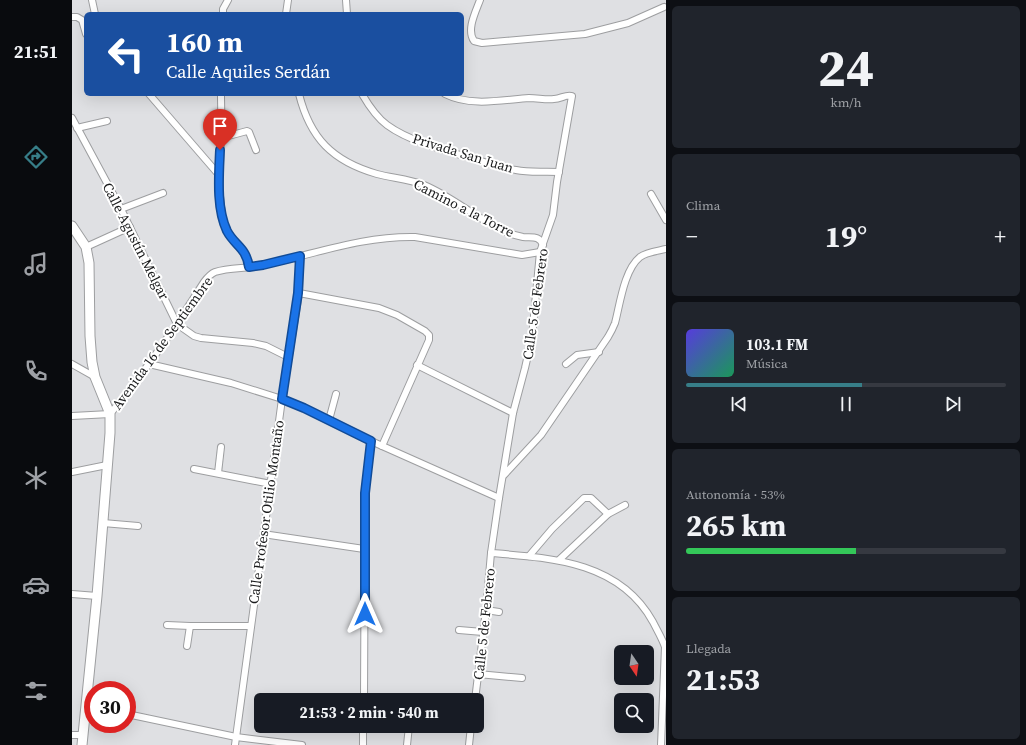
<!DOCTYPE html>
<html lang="es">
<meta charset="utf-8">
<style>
:root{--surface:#171b24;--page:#20242c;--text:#f1f3f6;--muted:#9ea1a6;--line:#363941;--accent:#377e88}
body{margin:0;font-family:"Source Serif 4",serif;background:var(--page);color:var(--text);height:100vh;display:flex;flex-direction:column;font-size:15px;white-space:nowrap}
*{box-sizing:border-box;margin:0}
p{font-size:13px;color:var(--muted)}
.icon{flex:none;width:22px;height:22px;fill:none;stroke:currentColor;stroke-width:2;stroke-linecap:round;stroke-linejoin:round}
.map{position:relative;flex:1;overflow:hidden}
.side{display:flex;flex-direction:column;gap:6px;padding:6px;background:#0d0f14;width:360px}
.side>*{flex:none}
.banner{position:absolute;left:12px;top:12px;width:380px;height:84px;border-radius:6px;box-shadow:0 4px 16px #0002;background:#1a4fa0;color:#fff;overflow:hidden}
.needle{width:26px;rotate:167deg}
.tools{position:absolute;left:542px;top:645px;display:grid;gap:8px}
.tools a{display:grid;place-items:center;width:40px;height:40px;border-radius:6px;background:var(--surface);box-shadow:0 4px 16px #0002;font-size:20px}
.speed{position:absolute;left:12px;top:681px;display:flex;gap:8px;font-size:20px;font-weight:700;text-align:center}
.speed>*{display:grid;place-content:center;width:52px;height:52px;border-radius:50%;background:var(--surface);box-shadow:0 4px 16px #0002;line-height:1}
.speed .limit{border:6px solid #d22;background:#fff;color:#111}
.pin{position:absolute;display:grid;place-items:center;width:34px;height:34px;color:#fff;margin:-41px -17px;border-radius:50% 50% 50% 0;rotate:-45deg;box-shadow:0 0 4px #0007}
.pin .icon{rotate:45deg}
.me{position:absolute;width:44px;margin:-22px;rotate:0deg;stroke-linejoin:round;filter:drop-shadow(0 0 3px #0008)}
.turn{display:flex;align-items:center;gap:14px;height:84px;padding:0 16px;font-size:18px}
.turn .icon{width:52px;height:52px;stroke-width:2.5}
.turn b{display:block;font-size:28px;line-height:34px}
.big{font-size:30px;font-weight:700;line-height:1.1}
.side .card{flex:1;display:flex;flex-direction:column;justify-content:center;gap:6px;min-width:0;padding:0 14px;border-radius:6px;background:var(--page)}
.side .dial{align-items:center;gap:0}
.dial b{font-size:52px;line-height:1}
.song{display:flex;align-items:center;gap:12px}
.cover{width:48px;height:48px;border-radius:6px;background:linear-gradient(135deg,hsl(250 70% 55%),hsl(150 70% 35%))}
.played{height:4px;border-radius:2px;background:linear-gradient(90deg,var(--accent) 55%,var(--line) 55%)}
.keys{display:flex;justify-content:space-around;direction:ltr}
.heat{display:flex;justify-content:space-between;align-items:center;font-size:22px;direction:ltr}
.charge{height:6px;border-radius:3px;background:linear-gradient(90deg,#34c759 53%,var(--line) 0)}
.trip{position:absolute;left:182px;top:693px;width:230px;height:40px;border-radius:6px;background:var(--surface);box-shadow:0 4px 16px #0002;font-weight:700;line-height:40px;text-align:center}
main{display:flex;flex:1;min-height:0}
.tabs{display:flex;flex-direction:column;width:72px;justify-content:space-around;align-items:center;background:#090b0e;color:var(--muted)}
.tabs .icon{width:28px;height:28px}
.tabs .active{color:var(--accent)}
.tabs b{font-size:18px;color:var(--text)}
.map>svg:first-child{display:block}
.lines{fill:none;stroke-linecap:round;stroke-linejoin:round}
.street-casing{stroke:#9d9ea0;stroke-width:8}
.secondary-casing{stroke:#9d9ea0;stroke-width:11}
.street{stroke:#fff;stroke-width:6}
.secondary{stroke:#fff;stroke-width:9}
.route-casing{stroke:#114b97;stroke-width:10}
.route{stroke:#1a73e8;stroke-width:7}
.labels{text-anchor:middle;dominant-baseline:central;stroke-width:4;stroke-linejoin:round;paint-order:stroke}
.street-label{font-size:14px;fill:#1a1b1c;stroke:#fff}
</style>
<main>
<nav class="tabs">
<b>21:51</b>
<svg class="icon active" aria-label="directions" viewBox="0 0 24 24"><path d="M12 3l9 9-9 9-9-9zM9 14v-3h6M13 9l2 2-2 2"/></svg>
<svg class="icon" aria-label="music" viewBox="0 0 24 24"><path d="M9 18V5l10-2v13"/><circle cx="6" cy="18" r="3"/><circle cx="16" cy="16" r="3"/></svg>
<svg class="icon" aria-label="phone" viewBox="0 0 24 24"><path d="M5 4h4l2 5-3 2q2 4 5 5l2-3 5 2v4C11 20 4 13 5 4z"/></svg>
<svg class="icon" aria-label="climate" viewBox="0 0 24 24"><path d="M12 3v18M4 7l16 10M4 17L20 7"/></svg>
<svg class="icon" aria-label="car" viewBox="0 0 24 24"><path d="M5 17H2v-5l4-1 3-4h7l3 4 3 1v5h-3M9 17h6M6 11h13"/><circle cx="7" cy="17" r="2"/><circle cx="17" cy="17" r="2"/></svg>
<svg class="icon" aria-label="filters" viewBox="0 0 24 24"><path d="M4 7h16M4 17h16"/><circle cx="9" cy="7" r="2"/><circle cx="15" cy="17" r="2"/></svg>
</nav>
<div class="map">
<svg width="594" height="745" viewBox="0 0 594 745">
<rect width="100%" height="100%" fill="#dfe0e3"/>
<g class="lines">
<defs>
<g id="street">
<polyline points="20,0 23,14"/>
<polyline points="274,0 275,14"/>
<path d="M408,0C404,11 394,30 402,41L410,43L513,34L556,23L592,7"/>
<polyline points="151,14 151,9 156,0"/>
<polyline points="214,14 216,0"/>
<polyline points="0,17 5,17 10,20 14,34"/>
<polyline points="77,94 147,175"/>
<path d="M149,94C149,109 150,125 149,140C148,168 145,195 152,223C157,241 173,245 177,267"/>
<path d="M227,94C238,138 260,161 305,174C320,178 337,179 352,185C381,197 405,219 434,232C439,234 445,236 451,237C460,238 467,235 471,245"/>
<path d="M290,94C297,106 304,117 315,125C338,142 378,152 406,160C418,164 431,168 444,170C458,173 473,171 487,172"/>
<path d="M373,94C399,107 430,100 457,98C466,98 474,100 482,99C489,99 494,94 500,96L485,182L481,215L468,252L460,337L453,368L441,413L427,498L419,553L414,610L403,700"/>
<polyline points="0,118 49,209 105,324 122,336 129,338 181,343 194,346 216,357"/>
<polyline points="5,128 35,121"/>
<polyline points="149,138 175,131 177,132 184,150"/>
<polyline points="579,194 594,220"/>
<polyline points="49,209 91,193"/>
<polyline points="14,247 58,227"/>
<polyline points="227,293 307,308 325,315 353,331 357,335 357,340 310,446"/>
<polyline points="0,364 23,377"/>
<polyline points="77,364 159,383 210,399 232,408 299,441 427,498"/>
<polyline points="494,364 505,355 527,352"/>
<polyline points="345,365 441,413"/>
<path d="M0,416L38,414C73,372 103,328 132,282C135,278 138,274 143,272C158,267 176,269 191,265C244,254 289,236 343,237L450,255L468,252"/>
<polyline points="257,420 264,394"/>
<polyline points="122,469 199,484"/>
<polyline points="0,472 35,465"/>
<polyline points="146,473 149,447"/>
<path d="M432,475L469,435L536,337C539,332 541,328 543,323C548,304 552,270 568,257C575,252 586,251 594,249"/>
<polyline points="31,523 66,526"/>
<polyline points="191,534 292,549"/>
<path d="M419,553C481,558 548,562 581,622C585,630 590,638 593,647L589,745"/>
<polyline points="457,556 480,529 512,498 519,498 536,514"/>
<polyline points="487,560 536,514 553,505"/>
<polyline points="0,594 25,596"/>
<polyline points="414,610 427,612"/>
<polyline points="95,625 118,626 179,626"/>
<polyline points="387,630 411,632"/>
<polyline points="115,646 118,626"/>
<polyline points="406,674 450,678"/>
<polyline points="292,700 293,493 299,441"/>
<polyline points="55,714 164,737 230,745"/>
<polyline points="0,735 11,735"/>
<polyline points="163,745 210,399 227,293 228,256"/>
<polyline points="291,745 291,726"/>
<polyline points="335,745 337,726"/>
<polyline points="397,745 399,726"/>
</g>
<polyline id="secondary" points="0,226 14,247 17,263 18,336 20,362 23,377 38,414 38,433 25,596 10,745"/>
</defs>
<!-- street casing -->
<use href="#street" class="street-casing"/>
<!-- secondary casing -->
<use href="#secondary" class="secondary-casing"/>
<!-- street -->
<use href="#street" class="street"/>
<!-- secondary -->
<use href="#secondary" class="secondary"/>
</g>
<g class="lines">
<defs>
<path id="route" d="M148,150C147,175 144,208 155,231C163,246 174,247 177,267L191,265L228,256L226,293L210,399L232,408L299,441L293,493V614"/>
</defs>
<!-- route casing -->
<use href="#route" class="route-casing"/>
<!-- route -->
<use href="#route" class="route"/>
</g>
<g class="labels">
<!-- street labels -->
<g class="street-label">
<text transform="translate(391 153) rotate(17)">Privada San Juan</text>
<text transform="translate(392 208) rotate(27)">Camino a la Torre</text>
<text transform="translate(64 241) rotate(63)">Calle Agustín Melgar</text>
<text transform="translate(463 304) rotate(-82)">Calle 5 de Febrero</text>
<text transform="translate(90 343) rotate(-54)">Avenida 16 de Septiembre</text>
<text transform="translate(194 512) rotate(-82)">Calle Profesor Otilio Montaño</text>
<text transform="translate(412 624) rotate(-84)">Calle 5 de Febrero</text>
</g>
</g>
</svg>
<div class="tools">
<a><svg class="needle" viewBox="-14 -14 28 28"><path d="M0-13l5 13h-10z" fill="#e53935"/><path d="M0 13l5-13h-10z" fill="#9ea1a6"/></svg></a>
<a><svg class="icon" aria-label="search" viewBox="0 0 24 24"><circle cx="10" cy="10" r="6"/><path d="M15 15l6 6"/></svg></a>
</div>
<div class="speed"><div class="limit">30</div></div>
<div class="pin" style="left:148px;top:150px;background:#d93025"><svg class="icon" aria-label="arrive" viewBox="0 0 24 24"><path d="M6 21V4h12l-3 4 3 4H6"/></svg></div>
<svg class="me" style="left:293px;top:614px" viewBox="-20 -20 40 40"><path d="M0-17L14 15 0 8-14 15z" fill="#1a73e8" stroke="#fff" stroke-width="4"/></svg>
<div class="trip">21:53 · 2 min · 540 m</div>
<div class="banner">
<div class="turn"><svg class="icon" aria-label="left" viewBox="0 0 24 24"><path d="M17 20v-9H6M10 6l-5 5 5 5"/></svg><div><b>160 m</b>Calle Aquiles Serdán</div></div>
</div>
</div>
<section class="side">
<div class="card dial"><b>24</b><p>km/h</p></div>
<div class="card"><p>Clima</p>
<div class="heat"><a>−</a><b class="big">19°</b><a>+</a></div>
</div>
<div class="card">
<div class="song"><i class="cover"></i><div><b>103.1 FM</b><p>Música</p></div></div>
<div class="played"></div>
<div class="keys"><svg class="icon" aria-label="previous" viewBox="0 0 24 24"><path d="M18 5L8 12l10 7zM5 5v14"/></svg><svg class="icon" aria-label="pause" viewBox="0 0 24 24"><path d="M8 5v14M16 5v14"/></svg><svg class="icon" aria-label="next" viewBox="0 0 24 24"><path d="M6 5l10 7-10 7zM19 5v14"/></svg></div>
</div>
<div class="card"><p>Autonomía · 53%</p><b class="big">265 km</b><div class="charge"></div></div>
<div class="card"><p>Llegada</p><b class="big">21:53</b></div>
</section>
</main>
